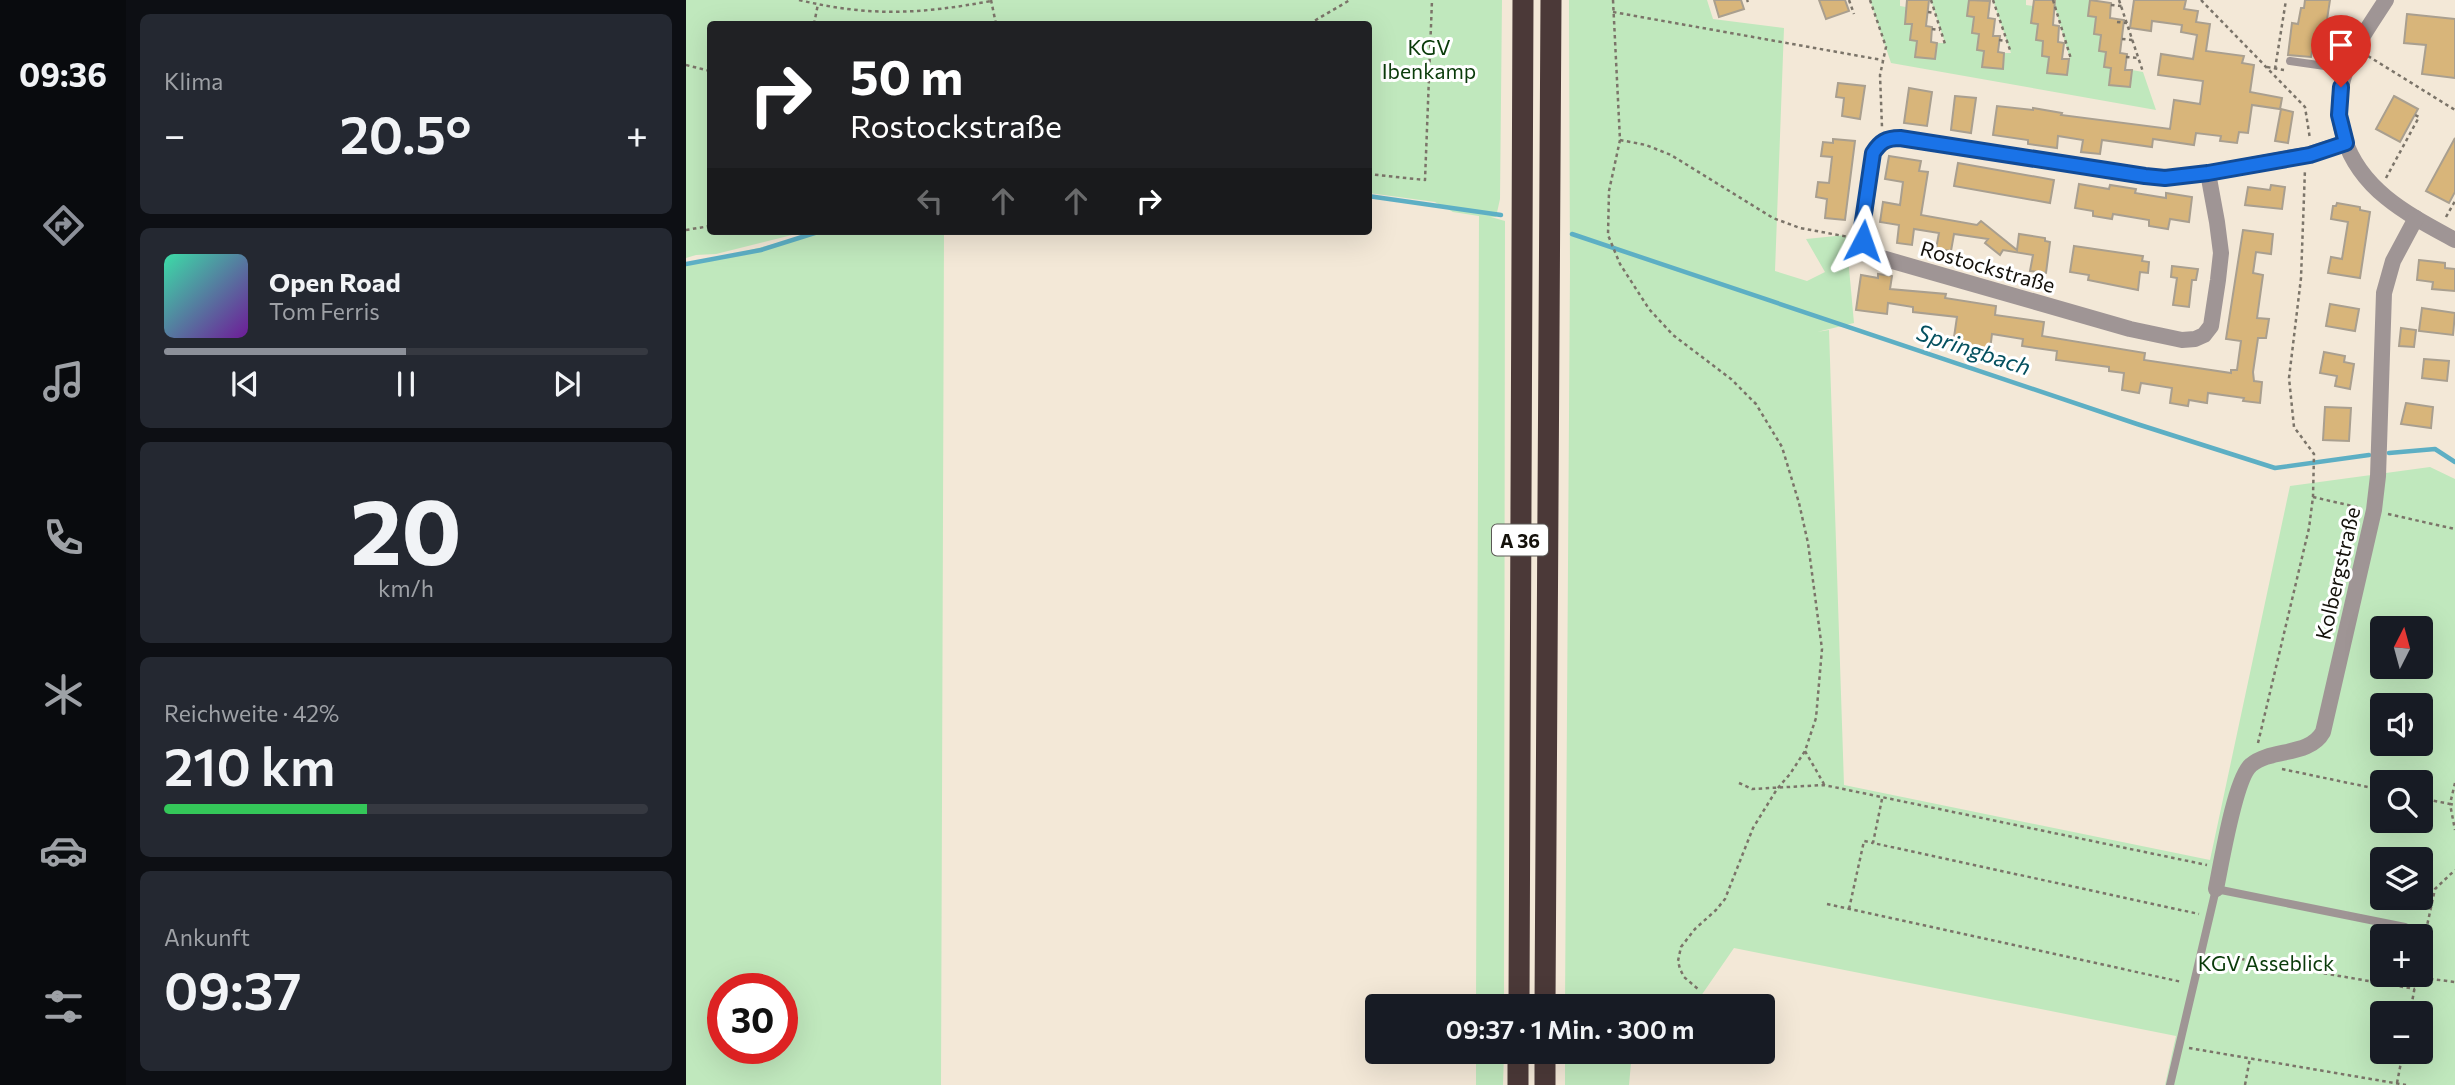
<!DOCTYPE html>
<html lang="de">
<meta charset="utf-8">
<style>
:root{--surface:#171b24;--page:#242831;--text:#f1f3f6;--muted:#9ea1a6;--line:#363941;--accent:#8c9099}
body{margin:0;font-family:Commissioner,sans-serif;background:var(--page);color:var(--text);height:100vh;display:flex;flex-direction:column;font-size:26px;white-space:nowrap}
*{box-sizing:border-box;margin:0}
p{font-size:23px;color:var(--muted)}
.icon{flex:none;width:38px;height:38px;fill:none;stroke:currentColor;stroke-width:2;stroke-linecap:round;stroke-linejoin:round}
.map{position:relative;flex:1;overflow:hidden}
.drawer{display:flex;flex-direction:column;gap:14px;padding:14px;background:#0d0f14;width:560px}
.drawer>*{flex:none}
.top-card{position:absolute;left:21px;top:21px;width:665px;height:214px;border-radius:7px;box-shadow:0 7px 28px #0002;background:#202124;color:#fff;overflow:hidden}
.needle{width:46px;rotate:6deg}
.fabs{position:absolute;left:1684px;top:616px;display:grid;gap:14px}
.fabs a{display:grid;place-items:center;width:63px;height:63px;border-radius:7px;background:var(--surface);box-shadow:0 7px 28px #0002;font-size:35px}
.speed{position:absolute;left:21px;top:973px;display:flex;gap:14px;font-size:35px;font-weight:700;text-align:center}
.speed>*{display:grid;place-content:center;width:91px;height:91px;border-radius:50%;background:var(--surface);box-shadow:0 7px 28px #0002;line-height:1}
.speed .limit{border:10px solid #d22;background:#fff;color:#111}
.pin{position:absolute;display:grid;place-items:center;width:60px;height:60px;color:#fff;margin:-72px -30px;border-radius:50% 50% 50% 0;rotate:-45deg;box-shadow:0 0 7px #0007}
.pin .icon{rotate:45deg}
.me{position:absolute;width:77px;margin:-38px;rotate:4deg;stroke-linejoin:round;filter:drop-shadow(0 0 5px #0008)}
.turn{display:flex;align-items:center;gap:24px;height:147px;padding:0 28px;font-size:32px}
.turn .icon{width:91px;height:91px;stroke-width:2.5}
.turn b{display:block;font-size:49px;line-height:60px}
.lanes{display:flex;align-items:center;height:66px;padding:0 28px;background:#0003;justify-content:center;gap:35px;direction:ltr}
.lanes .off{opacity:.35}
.big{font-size:52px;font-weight:600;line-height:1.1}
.drawer .card{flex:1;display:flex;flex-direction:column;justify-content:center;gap:10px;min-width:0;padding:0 24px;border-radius:10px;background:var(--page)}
.drawer .dial{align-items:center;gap:0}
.dial b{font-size:91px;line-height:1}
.song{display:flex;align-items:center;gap:21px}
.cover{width:84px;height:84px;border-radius:10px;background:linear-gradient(135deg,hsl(160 70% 55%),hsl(280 70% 35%))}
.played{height:7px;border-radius:4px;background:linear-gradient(90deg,var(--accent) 50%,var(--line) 50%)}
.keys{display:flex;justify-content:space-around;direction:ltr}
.heat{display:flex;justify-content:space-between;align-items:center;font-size:38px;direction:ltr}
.charge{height:10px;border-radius:5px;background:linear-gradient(90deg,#34c759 42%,var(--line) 0)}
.trip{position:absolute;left:679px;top:994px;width:410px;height:70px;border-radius:7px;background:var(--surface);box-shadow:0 7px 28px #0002;font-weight:600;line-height:70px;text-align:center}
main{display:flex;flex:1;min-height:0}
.tabs{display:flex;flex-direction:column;width:126px;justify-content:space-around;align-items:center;background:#090b0e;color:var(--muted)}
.tabs .icon{width:49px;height:49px}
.tabs .active{color:var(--accent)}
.tabs b{font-size:32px;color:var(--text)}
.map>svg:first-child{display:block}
.green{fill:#c0e8bd;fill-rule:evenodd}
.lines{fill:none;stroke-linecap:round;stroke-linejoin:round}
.stream{stroke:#5dafc4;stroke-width:4.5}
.building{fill:#d8b57a;stroke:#a99f8f;stroke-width:2}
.path{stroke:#7b7469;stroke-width:2.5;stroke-dasharray:3.5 3.5;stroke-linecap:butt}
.lane{stroke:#9f9595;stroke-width:8}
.street{stroke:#9f9595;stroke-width:16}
.highway{stroke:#4b3938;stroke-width:21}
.route-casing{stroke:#114b97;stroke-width:18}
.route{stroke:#1a73e8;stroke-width:12}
.labels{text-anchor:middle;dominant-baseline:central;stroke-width:6;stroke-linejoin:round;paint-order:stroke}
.shield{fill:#fff;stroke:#5a5854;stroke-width:2}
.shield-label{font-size:19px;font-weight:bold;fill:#14110b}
.park-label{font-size:21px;fill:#0a3b0a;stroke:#fff}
.street-label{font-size:21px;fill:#14110b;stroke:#fff}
.water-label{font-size:23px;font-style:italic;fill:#04505f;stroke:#fff}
</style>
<main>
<nav class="tabs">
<b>09:36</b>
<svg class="icon active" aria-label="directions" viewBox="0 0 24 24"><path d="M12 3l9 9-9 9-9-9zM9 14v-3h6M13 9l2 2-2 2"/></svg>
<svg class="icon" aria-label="music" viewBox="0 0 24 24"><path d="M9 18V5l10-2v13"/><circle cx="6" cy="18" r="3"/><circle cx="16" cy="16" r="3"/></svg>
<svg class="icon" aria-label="phone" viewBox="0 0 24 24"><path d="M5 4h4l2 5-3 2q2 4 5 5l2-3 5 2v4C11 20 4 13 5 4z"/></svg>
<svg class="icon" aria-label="climate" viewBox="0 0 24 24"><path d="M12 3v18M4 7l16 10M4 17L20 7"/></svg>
<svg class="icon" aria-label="car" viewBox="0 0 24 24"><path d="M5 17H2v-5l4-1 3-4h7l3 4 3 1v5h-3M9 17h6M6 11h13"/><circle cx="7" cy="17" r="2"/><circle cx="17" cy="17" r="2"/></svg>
<svg class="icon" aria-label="filters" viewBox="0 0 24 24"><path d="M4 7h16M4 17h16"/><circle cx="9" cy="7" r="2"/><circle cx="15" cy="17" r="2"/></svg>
</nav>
<section class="drawer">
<div class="card"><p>Klima</p>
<div class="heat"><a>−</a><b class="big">20.5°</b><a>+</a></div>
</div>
<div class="card">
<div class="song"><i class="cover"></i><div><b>Open Road</b><p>Tom Ferris</p></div></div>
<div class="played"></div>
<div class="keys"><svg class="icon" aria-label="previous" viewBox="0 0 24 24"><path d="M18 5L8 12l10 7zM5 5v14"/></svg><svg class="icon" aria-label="pause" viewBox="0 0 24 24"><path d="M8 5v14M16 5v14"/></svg><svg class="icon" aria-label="next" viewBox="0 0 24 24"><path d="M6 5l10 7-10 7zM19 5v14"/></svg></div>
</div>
<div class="card dial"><b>20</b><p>km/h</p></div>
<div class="card"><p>Reichweite · 42%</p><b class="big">210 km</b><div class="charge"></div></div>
<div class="card"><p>Ankunft</p><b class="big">09:37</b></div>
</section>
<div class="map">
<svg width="1769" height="1085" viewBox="0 0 1769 1085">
<rect width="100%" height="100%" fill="#f3e8d7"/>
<!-- green -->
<g class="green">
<polygon points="0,0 816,0 814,199 810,217 805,217 819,221 818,1006 790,1006 793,216 767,212 749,202 683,193 682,24 24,24 24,231 122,231 30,254 10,255 0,258"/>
<path d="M883,0H1021L1027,19L1098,28L1089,271L1121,281L1139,272L1120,239L1160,235L1168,323L1131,332L1143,330L1158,785L1524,860L1604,486L1744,467L1769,479V1085H1479L1490,1036L1048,948L1008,1006H879L884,269ZM1696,628H1734V667H1696ZM1696,705H1734V744H1696ZM1696,782H1734V821H1696ZM1696,859H1734V898H1696ZM1696,936H1734V975H1696ZM1696,1013H1734V1052H1696Z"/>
<polygon points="1184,0 1214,0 1214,6 1220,7 1219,23 1226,24 1224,40 1231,41 1229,57 1249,59 1251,43 1259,43 1245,0 1283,0 1281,16 1288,17 1286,33 1293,34 1291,50 1298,51 1317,68 1318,53 1325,53 1307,0 1340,0 1340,5 1347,6 1345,23 1352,24 1357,41 1356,56 1363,57 1361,73 1381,75 1384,59 1367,0 1404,0 1402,16 1410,17 1408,34 1415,35 1413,51 1420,52 1418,67 1425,68 1424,84 1446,70 1457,72 1470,110 1205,63"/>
<path d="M140,231H258L255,1085H0V266ZM37,989H96V1048H37Z"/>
<polygon points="790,1052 818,1052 817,1085 790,1085"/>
<polygon points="879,1052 946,1052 943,1085 879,1085"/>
</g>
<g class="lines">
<!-- stream -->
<g class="stream">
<polyline points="682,196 815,215"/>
<polyline points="886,234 1451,424 1589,468 1683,455"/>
<polyline points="0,264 75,250 135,231"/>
<polyline points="1703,453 1749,449 1769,462"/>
</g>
</g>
<!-- building -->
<g class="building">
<polygon points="1028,0 1055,0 1058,9 1033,17"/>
<polygon points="1133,0 1159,0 1163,11 1140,19"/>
<polygon points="1221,0 1243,0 1240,26 1246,27 1245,42 1251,43 1249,59 1229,57 1231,41 1224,40 1226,24 1219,24"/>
<polygon points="1283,0 1304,1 1302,18 1309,19 1307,36 1314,36 1312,52 1318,53 1317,69 1296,67 1298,51 1291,50 1293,34 1286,33 1288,17 1281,16"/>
<polygon points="1348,0 1369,0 1367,25 1373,26 1372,42 1378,43 1376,59 1383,59 1381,75 1361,73 1363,57 1356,56 1357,41 1350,40 1352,24 1345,23"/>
<polygon points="1404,0 1425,3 1424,18 1438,20 1434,53 1441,54 1439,70 1446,70 1444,87 1423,85 1425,68 1418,67 1420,52 1413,51 1415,35 1408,34 1410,17 1402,16"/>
<polygon points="1448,0 1500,0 1498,9 1512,11 1510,22 1524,24 1520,51 1558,56 1556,63 1568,65 1564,92 1596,98 1594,109 1566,105 1562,133 1553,132 1551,143 1534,141 1535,136 1510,133 1508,145 1467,139 1466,147 1416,140 1414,154 1395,152 1397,140 1372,136 1371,148 1342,144 1342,140 1307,135 1311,106 1347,110 1347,108 1376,113 1375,115 1484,129 1488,100 1514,104 1517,81 1472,75 1475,54 1507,59 1511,35 1495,32 1496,25 1466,21 1465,31 1444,28"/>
<polygon points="1619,0 1644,0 1638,39 1633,38 1630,52 1626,52 1625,57 1602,55 1606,23 1612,24 1615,8 1618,8"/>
<polygon points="1721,14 1769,19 1769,78 1736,74 1740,45 1718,43"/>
<polygon points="1152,83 1179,86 1174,119 1156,116 1158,98 1150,97"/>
<polygon points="1223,88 1246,92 1241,126 1218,123"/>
<polygon points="1269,96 1290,98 1285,133 1265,130"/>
<polygon points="1708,96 1732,109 1714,142 1690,129"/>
<polygon points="1595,109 1607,112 1602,143 1589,141"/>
<polygon points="1769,138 1769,192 1763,203 1740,191"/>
<polygon points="1147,139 1169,141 1159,220 1139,218 1141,199 1130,197 1132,182 1143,183 1146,157 1135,156 1137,142 1147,143"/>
<polygon points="1203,156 1235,161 1233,171 1242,172 1235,215 1291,225 1295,221 1331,250 1333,234 1359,238 1359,241 1364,242 1360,273 1344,271 1347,255 1317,250 1314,255 1299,243 1302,239 1268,234 1265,251 1250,249 1253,233 1228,229 1226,245 1211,243 1213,225 1194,222 1197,202 1214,205 1217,182 1199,179"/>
<polygon points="1272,163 1368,180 1364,203 1268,186"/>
<polygon points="1393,184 1423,189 1424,185 1450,189 1449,193 1480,198 1480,193 1506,197 1503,222 1484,219 1482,229 1463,226 1463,220 1427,214 1426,219 1407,216 1407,211 1389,208"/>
<polygon points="1585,185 1599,187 1596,209 1559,205 1562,187 1584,190"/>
<polygon points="1651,203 1674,207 1674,210 1684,212 1674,278 1642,273 1645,257 1656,259 1662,222 1645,219 1647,206 1650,206"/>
<polygon points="1557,230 1587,234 1585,254 1570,252 1567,273 1577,275 1571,318 1583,319 1580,338 1572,338 1567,372 1568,381 1576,382 1574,403 1557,401 1558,398 1522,393 1521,403 1503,400 1502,406 1484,403 1486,388 1455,383 1453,393 1436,390 1438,373 1423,371 1423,367 1370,360 1371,351 1336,346 1337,339 1306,334 1304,350 1267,344 1271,317 1227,312 1227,307 1202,303 1201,314 1170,310 1175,275 1192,278 1192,274 1206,276 1204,289 1260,294 1259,298 1310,306 1309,315 1358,322 1356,336 1459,353 1458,360 1545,373 1545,370 1551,370 1555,341 1540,339"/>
<polygon points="1388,246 1457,256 1456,261 1463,262 1462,273 1454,272 1452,290 1402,280 1403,275 1384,272"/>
<polygon points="1733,260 1759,263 1759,268 1769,269 1769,291 1746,289 1747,282 1731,280"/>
<polygon points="1486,266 1512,269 1510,280 1506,280 1503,307 1487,305 1491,278 1485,277"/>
<polygon points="1644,304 1673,309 1669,331 1640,326"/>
<polygon points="1736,308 1769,313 1767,335 1733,331"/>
<polygon points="1715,328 1730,330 1728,347 1713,346"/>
<polygon points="1638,352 1659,356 1658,362 1668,364 1664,389 1649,386 1651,376 1634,373"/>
<polygon points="1738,359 1763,361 1761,381 1736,378"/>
<polygon points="1720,403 1747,407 1745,428 1715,424"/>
<polygon points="1639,407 1665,408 1663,441 1637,440"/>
</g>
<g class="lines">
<!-- path -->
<g class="path">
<path d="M113,0C184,17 234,14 305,1"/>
<polyline points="305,0 310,24"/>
<polyline points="927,0 934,140 923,191 922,235 934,264 963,309 987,335 1045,379 1070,404 1096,447 1113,503 1122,543 1136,649 1130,718 1119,751 1104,774 1091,789 1067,828 1039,899 1030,910 1009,929 995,947 992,961 994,969 998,977 1012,989"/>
<polyline points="1061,0 1062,2"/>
<polyline points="1163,0 1168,14"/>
<polyline points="1184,0 1200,47 1194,75 1196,127"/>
<polyline points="1245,0 1259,44"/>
<polyline points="1307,0 1325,53"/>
<polyline points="1367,0 1385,59"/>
<polyline points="1433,0 1457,72"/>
<polyline points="1515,0 1619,107 1624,139"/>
<polyline points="1425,5 1436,6"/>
<polyline points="927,12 1196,60"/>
<polyline points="1242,12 1249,13"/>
<polyline points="1431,22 1441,23"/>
<polyline points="128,24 132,4"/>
<polyline points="623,24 664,0"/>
<polyline points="1246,29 1254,30"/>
<polyline points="1436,39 1447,40"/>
<polyline points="1313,40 1321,41"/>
<polyline points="1682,56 1769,110"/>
<polyline points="1440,57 1452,58"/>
<polyline points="0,65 24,71"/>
<polyline points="1581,67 1598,70"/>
<polyline points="1589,69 1600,0"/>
<polyline points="934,140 960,145 985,155 1087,218 1114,228 1163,237"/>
<polyline points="682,174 739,180 746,0"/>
<polyline points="1700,178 1733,117 1729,115"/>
<polyline points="1760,217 1769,201"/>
<polyline points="0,230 24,226"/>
<polyline points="1627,497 1675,508"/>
<polyline points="1702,514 1769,529"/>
<polyline points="1572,743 1623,528 1627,497 1628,454 1608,427 1603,378 1615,278 1619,169"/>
<polyline points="1119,751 1138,784"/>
<polyline points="1596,769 1696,790"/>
<polyline points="1053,783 1066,789 1138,785 1521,865"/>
<polyline points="1769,783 1764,804 1769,805"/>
<polyline points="1734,798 1764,804 1769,830"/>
<polyline points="1196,799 1187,843 1513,914"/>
<polyline points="1141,904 1496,982"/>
<polyline points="1163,909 1178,841 1187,843"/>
<polyline points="1734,958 1749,889 1769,870"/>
<polyline points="1555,959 1729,989"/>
<polyline points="1730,977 1769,982"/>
<polyline points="1724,1013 1731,975"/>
<polyline points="1503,1048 1720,1085"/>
<polyline points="1711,1083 1717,1052"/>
<polyline points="1559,1085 1564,1058"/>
</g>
<!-- lane -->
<g class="lane">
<polyline points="1604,61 1660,69"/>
<polyline points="1484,1085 1530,889 1719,927"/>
</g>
<!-- street -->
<g class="street">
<path d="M1700,0C1686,22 1669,45 1660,70C1652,92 1651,116 1658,138C1675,191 1723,215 1769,240"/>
<path d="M1522,173L1480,178L1459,176L1214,138C1200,138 1194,142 1187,153L1176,234C1177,247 1184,253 1196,258L1444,329L1496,340L1509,339L1518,335L1525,326L1532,280L1535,253L1531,222L1522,173L1624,154L1659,143"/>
<path d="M1530,889C1535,865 1549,778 1565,765C1585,748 1623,757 1637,732L1688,510L1692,476L1698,293L1707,261L1730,218"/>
</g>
<!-- highway -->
<g class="highway">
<polyline points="833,1006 837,0"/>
<polyline points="859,1006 865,0"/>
<polyline points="832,1085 832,1052"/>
<polyline points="859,1085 859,1052"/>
</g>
</g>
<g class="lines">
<defs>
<path id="route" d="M1177,241L1175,234L1187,153C1194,142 1200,138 1214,138L1459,176L1479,178L1522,173L1624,155L1660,143L1653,115L1655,87"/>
</defs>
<!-- route casing -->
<use href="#route" class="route-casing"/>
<!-- route -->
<use href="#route" class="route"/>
</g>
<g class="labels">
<!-- shield labels -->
<rect class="shield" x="806" y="524.5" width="56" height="31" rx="5"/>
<g class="shield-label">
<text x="834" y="540">A 36</text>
</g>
<!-- park labels -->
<g class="park-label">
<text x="743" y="46">KGV<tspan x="743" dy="24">Ibenkamp</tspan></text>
<text x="1580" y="962">KGV Asseblick</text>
</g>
<!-- street labels -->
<g class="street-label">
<text transform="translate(1302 266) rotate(16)">Rostockstraße</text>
<text transform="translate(1651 573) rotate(-77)">Kolbergstraße</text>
</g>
<!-- water labels -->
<g class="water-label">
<text transform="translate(1288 349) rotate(18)">Springbach</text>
</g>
</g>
</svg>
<div class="fabs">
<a><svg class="needle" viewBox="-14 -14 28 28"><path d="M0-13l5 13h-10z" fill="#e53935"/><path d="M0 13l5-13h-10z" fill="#9ea1a6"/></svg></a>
<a><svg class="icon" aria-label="sound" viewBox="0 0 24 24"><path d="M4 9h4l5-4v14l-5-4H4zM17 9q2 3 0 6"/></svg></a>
<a><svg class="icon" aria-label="search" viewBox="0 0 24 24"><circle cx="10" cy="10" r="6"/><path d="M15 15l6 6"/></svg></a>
<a><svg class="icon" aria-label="layers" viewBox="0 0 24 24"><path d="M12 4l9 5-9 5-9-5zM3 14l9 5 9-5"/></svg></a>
<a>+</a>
<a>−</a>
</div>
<div class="speed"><div class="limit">30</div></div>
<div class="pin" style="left:1655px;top:87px;background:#d93025"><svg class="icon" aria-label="arrive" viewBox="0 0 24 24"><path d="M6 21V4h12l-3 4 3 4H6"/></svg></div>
<svg class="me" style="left:1177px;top:241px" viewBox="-20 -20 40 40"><path d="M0-17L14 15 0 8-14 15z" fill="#1a73e8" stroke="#fff" stroke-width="4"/></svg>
<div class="trip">09:37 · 1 Min. · 300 m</div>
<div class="top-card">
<div class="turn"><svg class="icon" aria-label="right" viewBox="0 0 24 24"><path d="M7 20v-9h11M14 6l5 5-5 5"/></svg><div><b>50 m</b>Rostockstraße</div></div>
<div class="lanes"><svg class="icon off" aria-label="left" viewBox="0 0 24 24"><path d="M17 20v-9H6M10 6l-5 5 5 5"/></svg><svg class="icon off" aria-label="ahead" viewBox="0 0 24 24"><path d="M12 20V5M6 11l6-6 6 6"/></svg><svg class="icon off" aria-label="ahead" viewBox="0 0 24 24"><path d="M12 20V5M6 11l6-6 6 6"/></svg><svg class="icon" aria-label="right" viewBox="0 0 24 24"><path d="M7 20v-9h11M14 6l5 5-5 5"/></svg></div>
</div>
</div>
</main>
